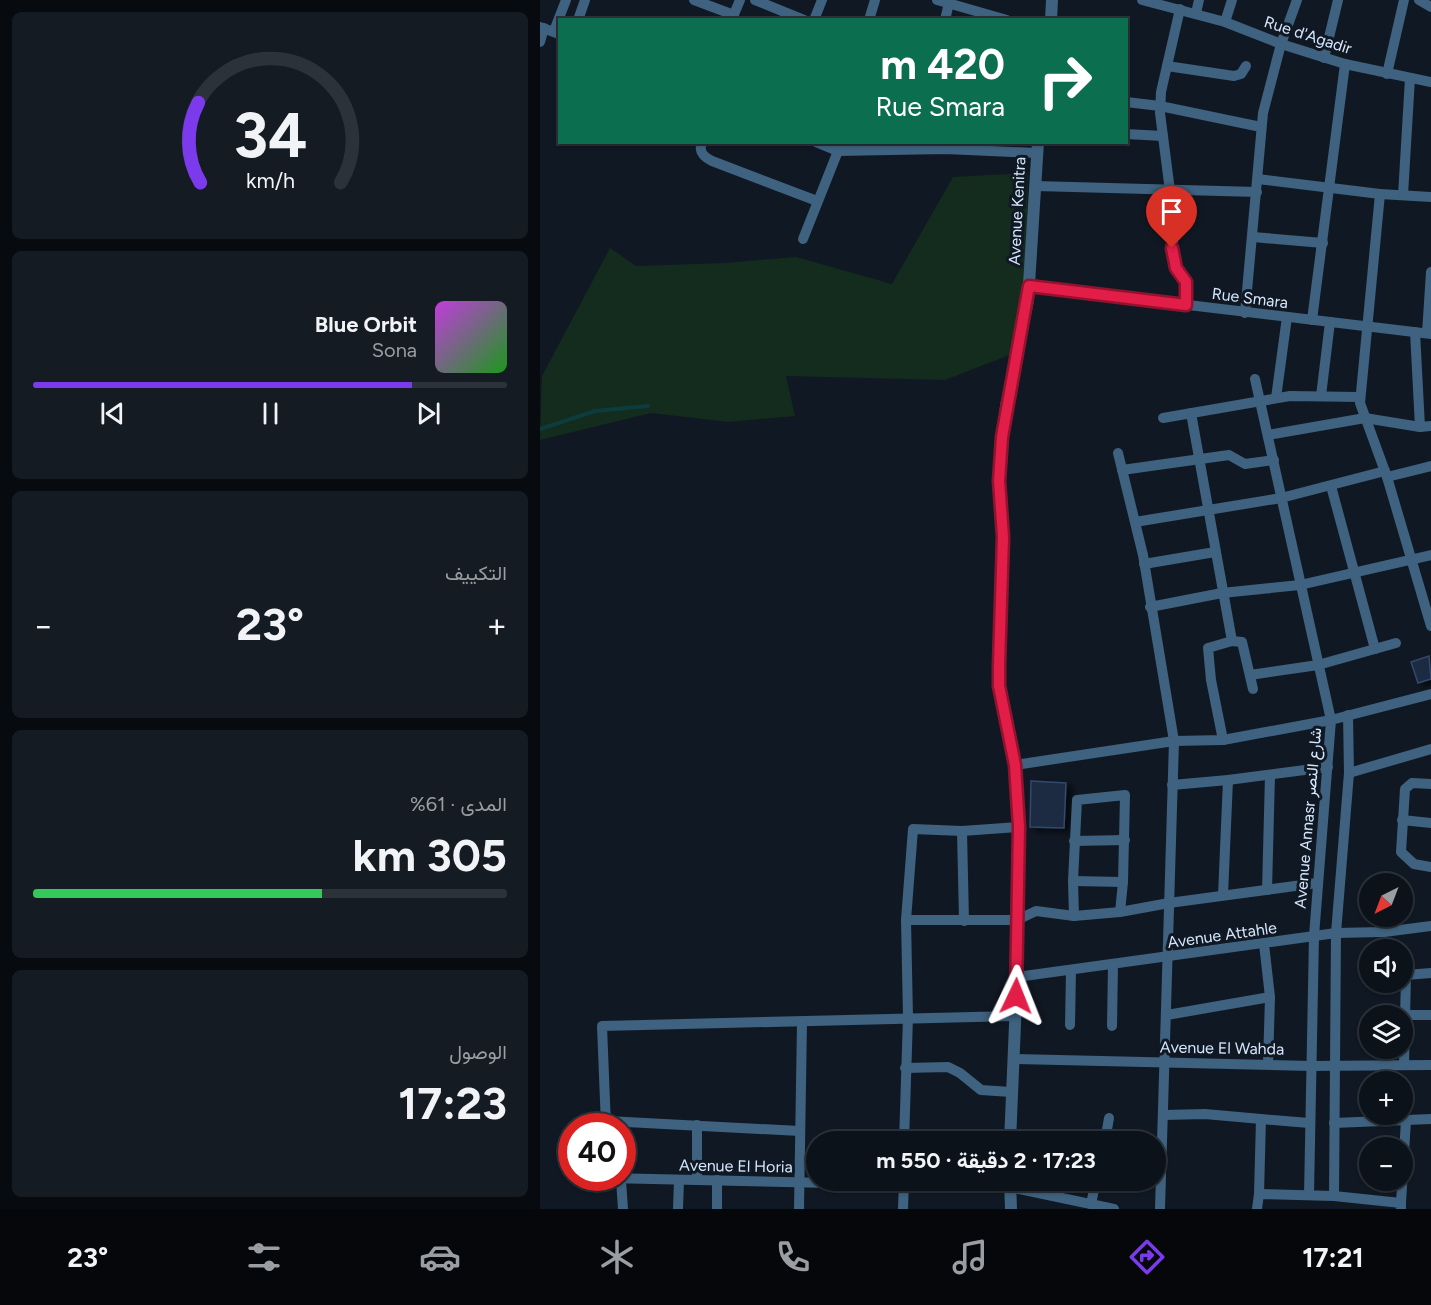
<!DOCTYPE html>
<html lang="ar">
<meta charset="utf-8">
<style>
:root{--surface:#0c121a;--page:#151b23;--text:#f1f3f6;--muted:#9a9ea2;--line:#2c3239;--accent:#7c3aed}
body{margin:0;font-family:Figtree,Vazirmatn,sans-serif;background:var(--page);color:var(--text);direction:rtl;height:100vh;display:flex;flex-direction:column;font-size:22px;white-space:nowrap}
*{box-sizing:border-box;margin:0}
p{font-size:20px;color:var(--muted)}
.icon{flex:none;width:33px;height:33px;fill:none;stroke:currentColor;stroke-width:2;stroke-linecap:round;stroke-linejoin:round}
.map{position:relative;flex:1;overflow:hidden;direction:ltr}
.sheet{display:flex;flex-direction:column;gap:12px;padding:12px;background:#070a0e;width:540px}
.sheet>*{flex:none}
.banner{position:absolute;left:18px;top:18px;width:570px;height:126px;border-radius:0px;box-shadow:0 2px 4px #0004,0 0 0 2px var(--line);direction:rtl;background:#0b6e4f;color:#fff;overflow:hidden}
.needle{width:39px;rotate:222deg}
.fabs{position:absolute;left:819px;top:873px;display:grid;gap:12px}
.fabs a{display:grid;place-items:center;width:54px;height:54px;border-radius:50%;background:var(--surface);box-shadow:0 2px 4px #0004,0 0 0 2px var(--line);font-size:30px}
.speed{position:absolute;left:18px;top:1113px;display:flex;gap:12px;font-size:30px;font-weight:700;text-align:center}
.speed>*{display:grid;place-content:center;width:78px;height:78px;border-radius:50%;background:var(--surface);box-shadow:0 2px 4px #0004,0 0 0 2px var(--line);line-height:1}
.speed .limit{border:9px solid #d22;background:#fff;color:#111}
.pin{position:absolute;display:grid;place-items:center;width:51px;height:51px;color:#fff;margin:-62px -26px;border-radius:50% 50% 50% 0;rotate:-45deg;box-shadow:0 0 6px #0007}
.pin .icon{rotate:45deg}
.me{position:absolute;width:66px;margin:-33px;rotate:2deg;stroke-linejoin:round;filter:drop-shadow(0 0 4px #0008)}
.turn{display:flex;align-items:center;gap:21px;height:126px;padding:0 24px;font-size:27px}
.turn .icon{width:78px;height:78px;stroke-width:2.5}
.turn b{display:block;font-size:42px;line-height:51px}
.big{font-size:45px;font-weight:700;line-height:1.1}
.sheet .card{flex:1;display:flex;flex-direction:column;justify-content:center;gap:9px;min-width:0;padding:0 21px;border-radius:9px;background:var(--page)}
.sheet .dial{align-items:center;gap:0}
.dial svg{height:156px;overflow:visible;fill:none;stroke:var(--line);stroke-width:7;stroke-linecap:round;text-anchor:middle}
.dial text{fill:var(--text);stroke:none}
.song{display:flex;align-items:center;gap:18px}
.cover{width:72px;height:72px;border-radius:9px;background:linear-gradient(135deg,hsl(290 70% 55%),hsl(120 70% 35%))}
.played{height:6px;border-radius:3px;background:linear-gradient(90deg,var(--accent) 80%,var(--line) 80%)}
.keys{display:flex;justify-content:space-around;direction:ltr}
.heat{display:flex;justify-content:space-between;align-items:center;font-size:33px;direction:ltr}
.charge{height:9px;border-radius:4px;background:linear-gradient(90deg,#34c759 61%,var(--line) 0)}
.trip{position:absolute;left:266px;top:1131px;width:360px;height:60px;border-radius:30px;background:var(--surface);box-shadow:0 2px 4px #0004,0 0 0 2px var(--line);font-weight:700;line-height:60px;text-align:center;direction:rtl}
.dock{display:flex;height:96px;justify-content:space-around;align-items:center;background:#05070a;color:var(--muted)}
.dock .icon{width:42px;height:42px}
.dock .active{color:var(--accent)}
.dock b{font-size:27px;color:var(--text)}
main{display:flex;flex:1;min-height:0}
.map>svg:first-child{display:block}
.green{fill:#132c1d}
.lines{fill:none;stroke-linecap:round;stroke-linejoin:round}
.stream{stroke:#0d3c3e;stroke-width:4}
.building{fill:#1d2c42;stroke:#31486d;stroke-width:1.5;filter:url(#shadow)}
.minor{stroke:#3e627f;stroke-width:10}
.tertiary{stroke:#3e627f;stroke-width:12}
.route-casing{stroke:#92132f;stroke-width:15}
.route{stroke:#e11d48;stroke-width:10}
.labels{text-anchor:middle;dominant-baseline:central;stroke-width:6;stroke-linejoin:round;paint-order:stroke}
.street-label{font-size:16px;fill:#d5e7fc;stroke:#101823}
</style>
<main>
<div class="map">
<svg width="891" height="1209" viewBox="0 0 891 1209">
<defs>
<filter id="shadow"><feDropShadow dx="6" dy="3.5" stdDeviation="3" flood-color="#0009"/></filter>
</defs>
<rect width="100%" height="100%" fill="#101823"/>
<!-- green -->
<polygon class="green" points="488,173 485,349 405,380 246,376 255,416 189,422 111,413 0,440 2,376 70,248 96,266 185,263 256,257 352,284 413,177"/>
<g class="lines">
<!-- stream -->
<polyline class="stream" points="0,429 55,411 108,406"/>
</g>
<!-- building -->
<g class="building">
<polygon points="889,656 891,679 878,683 871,662"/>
<polygon points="491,781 526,783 524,828 490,827"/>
</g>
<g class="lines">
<!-- minor -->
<g class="minor">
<polyline points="154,0 194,15"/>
<polyline points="215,0 264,20"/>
<polyline points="397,0 467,20"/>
<polyline points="602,0 685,22 741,44 805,64 891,82"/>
<polyline points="879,0 891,7"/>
<polyline points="640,9 621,92 620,113 630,191 634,263 646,279 646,305"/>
<polyline points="656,13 659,0"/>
<polyline points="192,19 200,0"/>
<polyline points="38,20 45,0"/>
<polyline points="274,20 282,0"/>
<polyline points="329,20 335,0"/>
<polyline points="405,20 409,3"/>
<polyline points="685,22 692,0"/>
<polyline points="0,27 19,34"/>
<polyline points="14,31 26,0"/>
<polyline points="0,42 4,28"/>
<polyline points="784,58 798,0"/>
<polyline points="627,66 694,76 701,74 706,66"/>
<polyline points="847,74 864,0"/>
<polyline points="586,102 620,106 721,127"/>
<polyline points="586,134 623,136"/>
<path d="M162,142C158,152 164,157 172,161L277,201"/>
<polyline points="276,142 298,151 405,149 497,153"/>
<polyline points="718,179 840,194 891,197"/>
<polyline points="496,186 717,192"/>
<polyline points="840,194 820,403 847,477 891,626"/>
<polyline points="863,195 870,78"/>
<polyline points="713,237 783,243"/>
<polyline points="263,239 298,151"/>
<polyline points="489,286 891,334"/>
<polyline points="705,313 723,113 741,44 757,0"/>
<polyline points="772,320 805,64"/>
<polyline points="875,332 880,427"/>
<polyline points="887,333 891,272"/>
<polyline points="715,379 791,720 774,936 769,1195"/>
<polyline points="781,396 790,322"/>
<polyline points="736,398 747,317"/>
<polyline points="651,413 692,641"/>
<polyline points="623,418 750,396 819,397"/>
<polyline points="728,435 825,418 880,427 891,426"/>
<polyline points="578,453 603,555 634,741 620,1209"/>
<polyline points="582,470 689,455 705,464 734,460"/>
<polyline points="847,477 891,466"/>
<polyline points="791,486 835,649"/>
<polyline points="595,522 741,498 845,471"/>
<polyline points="604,564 675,552"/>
<polyline points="610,607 682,593 760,585 891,555"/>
<polyline points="710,675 778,665 856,643"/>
<polyline points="683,740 671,680 668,648 692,641 702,642 713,689"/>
<polyline points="475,765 634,741 683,740 791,720 891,694"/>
<polyline points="809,773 891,749"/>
<polyline points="891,784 872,783 865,789 861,852 874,864 891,867"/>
<polyline points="632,785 688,780 788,767"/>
<polyline points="862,820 891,823"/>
<polyline points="422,831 424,921"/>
<polyline points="534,841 585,840"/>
<polyline points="533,881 583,882"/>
<polyline points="727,890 730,775"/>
<polyline points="683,895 688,780"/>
<polyline points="534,916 533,881 537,800 585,795 583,882 580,912"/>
<polyline points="366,920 477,920 496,911 534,916 580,912 629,903 777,883"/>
<polyline points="724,944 730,997 728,1064"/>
<polyline points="477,977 796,933 844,932 891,926"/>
<polyline points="627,1015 730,997"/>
<polyline points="865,1015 891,1015"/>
<polyline points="530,1025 531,970"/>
<polyline points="572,1026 573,965"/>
<polyline points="473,1059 771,1066 891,1065"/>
<polyline points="864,1065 866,975 891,973"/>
<polyline points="365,1068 408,1067 420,1073 441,1090 471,1092"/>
<polyline points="624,1115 665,1114 721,1119"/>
<polyline points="67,1121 260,1131"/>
<polyline points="794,1123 891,1119"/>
<polyline points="157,1125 157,1180"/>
<polyline points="66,1126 62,1026 475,1016"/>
<polyline points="537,1137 566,1136"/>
<polyline points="565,1141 569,1118"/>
<polyline points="364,1142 368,1017 366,920 373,829 422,831 479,827"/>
<polyline points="67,1178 470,1187 574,1209"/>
<polyline points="81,1180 83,1209"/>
<polyline points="719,1194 721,1119 769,1123"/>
<polyline points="794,1196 796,933 809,773 808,715"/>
<polyline points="861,1203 866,1120"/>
<polyline points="551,1204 556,1180"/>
<polyline points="138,1209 139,1180"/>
<polyline points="177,1209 177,1180"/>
<polyline points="259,1209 262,1022"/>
<polyline points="363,1209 364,1180"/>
<polyline points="717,1209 719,1194 794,1196 861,1203 861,1209"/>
</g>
<!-- tertiary -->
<g class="tertiary">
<polyline points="511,20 512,0"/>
<polyline points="470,1142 477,977 479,827 475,765 459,685 463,537 459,481 466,406 488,300 498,142"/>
<polyline points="470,1180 471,1209"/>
</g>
</g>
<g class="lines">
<defs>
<polyline id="route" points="476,996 479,827 475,765 459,686 459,665 463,537 459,481 462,437 489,286 646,305 646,282 636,268 632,248"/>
</defs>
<!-- route casing -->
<use href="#route" class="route-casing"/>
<!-- route -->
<use href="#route" class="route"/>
</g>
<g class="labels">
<!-- street labels -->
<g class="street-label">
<text transform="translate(768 35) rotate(18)">Rue d'Agadir</text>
<text transform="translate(477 211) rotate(-87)">Avenue Kenitra</text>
<text transform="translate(710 298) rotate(7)">Rue Smara</text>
<text transform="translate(768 818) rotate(-85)">Avenue Annasr شارع النصر</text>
<text transform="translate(682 935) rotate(-8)">Avenue Attahle</text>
<text transform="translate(682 1048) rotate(1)">Avenue El Wahda</text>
<text transform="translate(196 1166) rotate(1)">Avenue El Horia</text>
</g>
</g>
</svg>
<div class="fabs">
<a><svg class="needle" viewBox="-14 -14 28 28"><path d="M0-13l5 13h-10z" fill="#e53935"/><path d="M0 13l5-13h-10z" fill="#9a9ea2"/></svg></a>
<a><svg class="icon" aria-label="sound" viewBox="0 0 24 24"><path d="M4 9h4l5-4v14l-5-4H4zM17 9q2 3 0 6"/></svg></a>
<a><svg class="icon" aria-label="layers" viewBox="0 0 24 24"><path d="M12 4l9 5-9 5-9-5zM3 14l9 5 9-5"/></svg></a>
<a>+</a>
<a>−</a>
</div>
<div class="speed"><div class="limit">40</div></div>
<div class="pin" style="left:632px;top:248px;background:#d93025"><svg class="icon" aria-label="arrive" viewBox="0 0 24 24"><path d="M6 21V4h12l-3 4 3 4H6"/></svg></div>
<svg class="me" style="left:476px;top:996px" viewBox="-20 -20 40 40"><path d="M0-17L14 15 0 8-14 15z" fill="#e11d48" stroke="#fff" stroke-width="4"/></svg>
<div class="trip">17:23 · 2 دقيقة · 550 m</div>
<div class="banner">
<div class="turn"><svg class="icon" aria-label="right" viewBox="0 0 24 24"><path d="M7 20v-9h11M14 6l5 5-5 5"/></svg><div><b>420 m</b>Rue Smara</div></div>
</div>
</div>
<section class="sheet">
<div class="card dial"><svg viewBox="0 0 100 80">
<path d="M14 69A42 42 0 1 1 86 69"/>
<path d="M14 69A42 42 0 0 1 13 28" stroke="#7c3aed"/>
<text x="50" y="56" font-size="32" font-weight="700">34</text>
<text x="50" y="72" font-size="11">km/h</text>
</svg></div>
<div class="card">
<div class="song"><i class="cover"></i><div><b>Blue Orbit</b><p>Sona</p></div></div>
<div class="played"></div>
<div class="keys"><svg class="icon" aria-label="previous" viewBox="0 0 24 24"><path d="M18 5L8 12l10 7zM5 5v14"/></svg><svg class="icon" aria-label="pause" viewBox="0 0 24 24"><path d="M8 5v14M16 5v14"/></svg><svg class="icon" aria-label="next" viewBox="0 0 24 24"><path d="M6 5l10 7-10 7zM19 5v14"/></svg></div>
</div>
<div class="card"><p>التكييف</p>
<div class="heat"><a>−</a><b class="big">23°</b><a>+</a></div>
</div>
<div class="card"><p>المدى · 61%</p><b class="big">305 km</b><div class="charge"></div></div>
<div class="card"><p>الوصول</p><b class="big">17:23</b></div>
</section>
</main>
<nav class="dock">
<b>17:21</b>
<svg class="icon active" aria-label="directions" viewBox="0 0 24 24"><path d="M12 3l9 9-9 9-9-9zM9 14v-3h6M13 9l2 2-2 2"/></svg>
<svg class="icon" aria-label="music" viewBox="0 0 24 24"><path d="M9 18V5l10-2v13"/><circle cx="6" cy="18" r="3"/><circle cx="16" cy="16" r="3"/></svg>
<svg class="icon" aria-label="phone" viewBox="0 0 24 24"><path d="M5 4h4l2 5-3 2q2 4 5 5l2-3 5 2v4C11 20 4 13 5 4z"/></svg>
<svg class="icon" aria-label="climate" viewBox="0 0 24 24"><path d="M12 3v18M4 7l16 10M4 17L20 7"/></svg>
<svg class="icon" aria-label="car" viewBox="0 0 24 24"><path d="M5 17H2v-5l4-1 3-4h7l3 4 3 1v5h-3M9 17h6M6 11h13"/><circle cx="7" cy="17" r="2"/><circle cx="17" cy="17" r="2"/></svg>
<svg class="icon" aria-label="filters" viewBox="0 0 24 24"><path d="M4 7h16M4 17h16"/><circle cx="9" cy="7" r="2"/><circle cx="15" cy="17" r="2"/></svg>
<b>23°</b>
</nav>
